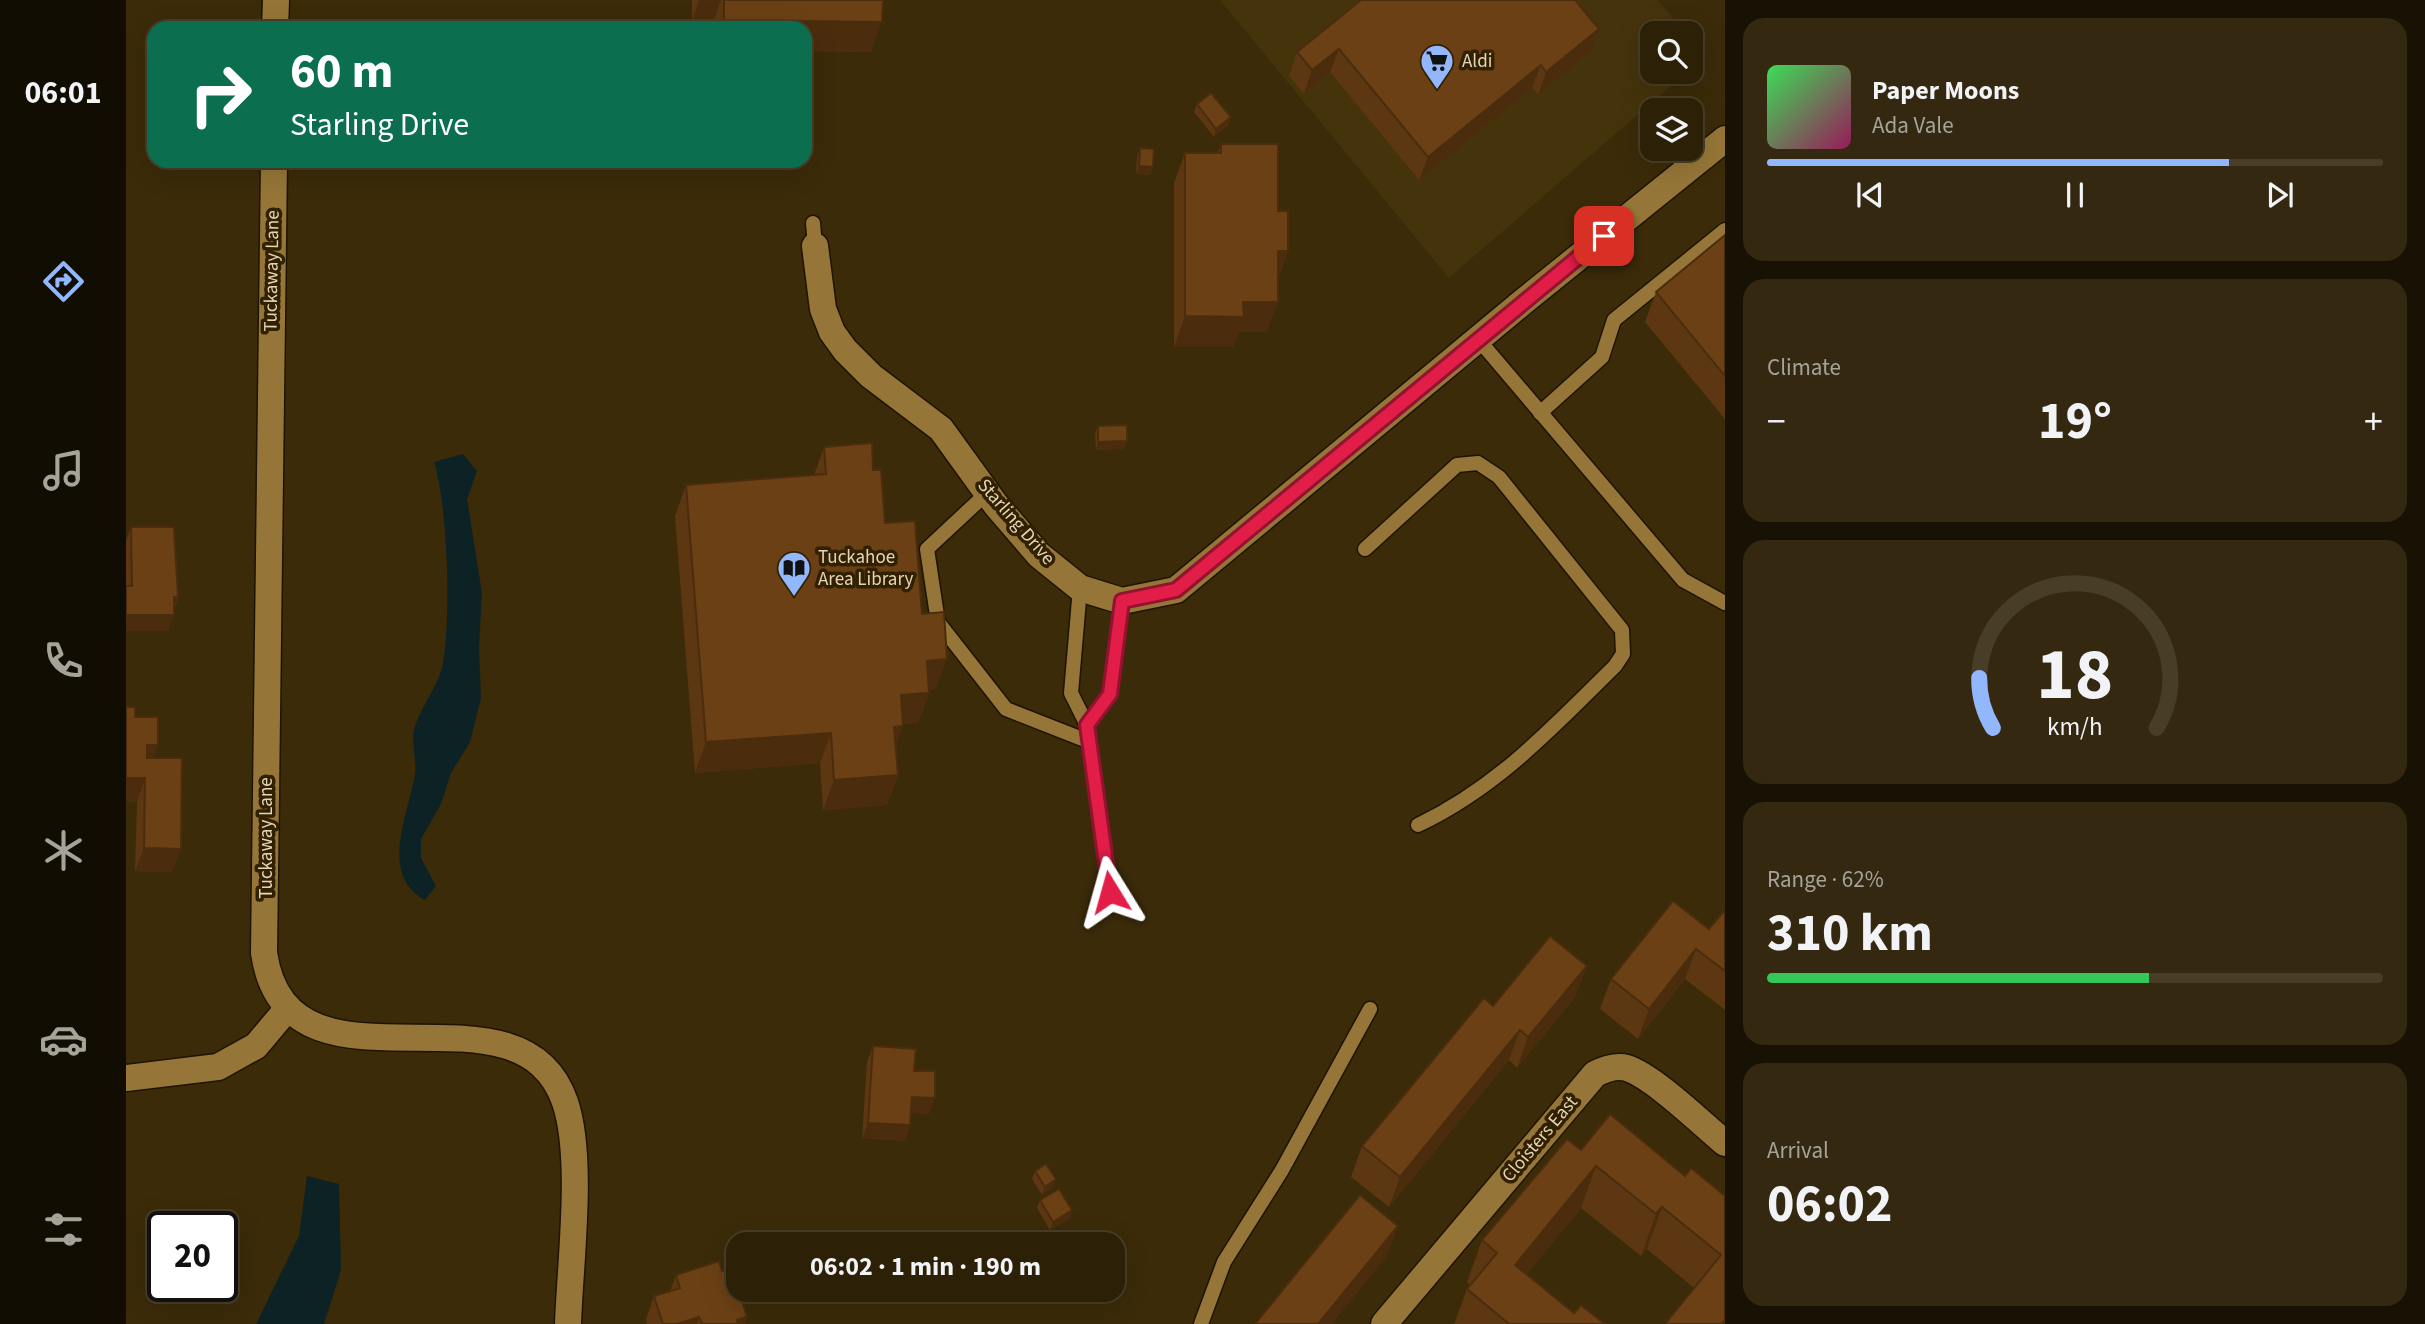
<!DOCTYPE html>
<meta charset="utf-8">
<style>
:root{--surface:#2c2007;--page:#342811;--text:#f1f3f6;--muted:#a6a39b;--line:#483e28;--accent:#92b7fd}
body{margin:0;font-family:"Source Sans 3",sans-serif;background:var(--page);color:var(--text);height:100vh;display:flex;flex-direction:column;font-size:26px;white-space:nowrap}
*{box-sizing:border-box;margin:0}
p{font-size:23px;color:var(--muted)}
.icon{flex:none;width:38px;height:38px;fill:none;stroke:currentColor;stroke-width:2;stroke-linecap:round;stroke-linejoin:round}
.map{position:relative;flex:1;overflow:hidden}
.details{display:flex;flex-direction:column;gap:18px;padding:18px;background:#181204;width:700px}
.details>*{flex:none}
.hud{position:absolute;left:21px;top:21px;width:665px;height:147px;border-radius:21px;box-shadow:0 7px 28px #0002,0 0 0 2px var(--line);background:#0b6e4f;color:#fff;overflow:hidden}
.fabs{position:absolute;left:1514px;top:21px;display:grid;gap:14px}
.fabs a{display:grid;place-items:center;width:63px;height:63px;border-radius:14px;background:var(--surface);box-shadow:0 7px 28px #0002,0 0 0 2px var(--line);font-size:35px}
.speed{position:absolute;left:21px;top:1211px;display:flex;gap:14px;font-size:35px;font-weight:700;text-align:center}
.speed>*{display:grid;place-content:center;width:91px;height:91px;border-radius:50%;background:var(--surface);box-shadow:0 7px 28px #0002,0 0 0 2px var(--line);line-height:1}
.speed .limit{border:4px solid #111;border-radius:10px;background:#fff;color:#111}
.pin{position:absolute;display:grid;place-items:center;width:60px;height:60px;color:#fff;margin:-30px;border-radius:14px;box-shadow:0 4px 10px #0006}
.me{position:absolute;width:77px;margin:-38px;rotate:352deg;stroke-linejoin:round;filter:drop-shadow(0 0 5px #0008)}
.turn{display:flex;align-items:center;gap:24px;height:147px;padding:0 28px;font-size:32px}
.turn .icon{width:91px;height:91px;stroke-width:2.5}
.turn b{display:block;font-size:49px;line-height:60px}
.big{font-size:52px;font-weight:700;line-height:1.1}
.details .widget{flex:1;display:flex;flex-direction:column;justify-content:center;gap:10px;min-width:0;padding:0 24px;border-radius:21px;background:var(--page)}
.details .dial{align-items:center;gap:0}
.dial svg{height:182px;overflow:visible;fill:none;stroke:var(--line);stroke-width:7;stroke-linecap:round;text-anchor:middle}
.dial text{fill:var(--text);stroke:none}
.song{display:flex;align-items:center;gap:21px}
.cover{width:84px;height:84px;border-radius:10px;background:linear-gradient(135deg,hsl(130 70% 55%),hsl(330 70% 35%))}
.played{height:7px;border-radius:4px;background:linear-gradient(90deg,var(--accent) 75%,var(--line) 75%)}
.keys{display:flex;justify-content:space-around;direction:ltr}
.heat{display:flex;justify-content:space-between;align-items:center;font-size:38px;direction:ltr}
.charge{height:10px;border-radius:5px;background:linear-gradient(90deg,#34c759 62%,var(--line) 0)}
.trip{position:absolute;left:600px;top:1232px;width:399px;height:70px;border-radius:21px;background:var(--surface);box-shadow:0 7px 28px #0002,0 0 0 2px var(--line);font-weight:700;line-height:70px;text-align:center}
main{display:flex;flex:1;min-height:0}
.tab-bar{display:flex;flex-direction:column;width:126px;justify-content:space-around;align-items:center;background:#120d03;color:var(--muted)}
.tab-bar .icon{width:49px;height:49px}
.tab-bar .current{color:var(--accent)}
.tab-bar b{font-size:32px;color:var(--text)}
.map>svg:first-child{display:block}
.built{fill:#45330b}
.water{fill:#0d2224}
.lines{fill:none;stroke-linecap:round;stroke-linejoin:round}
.lane-casing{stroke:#1e1403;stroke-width:17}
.street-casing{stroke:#1e1403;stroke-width:29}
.lane{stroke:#967638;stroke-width:14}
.street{stroke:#967638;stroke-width:26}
.wall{fill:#5c3711}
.shaded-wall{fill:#4b2d0e}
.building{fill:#6b4014;stroke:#4b2d0e;stroke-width:2}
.route-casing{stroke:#92132f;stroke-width:18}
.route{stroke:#e11d48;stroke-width:12}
.labels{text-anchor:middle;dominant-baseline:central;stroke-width:7;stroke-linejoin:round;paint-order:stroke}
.poi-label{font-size:19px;fill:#e5d4b6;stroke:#312100;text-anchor:start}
.street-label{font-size:19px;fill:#e5d4b6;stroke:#312100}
</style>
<main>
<nav class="tab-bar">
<b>06:01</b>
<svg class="icon current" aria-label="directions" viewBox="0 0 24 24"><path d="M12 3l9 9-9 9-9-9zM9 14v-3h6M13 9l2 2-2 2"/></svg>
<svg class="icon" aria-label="music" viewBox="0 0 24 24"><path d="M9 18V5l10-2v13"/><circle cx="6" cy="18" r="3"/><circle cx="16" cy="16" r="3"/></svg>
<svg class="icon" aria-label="phone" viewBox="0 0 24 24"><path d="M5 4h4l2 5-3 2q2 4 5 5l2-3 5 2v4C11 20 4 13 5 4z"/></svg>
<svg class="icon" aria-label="climate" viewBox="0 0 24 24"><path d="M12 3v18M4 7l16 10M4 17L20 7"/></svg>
<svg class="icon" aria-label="car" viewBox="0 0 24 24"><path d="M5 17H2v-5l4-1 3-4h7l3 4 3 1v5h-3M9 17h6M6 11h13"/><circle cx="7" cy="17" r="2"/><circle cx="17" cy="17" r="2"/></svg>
<svg class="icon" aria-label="filters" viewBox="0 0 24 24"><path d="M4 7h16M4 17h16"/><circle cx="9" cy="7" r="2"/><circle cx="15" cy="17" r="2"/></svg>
</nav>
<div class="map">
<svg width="1599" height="1324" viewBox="0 0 1599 1324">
<rect width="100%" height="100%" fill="#3b2b09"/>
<!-- built -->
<g class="built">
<polygon points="1094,0 1532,0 1560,33 1526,33 1526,72 1561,72 1323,278"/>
<polygon points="1565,38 1579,56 1565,68 1564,68"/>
</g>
<!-- water -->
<g class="water">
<path d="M337,454L351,471L341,499L356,593L353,648L355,698L344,742L325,773L315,804L295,839V858L310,886L299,900C252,875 283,813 289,774C291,759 284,741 289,726C296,705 313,685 317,663C325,617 322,506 308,462Z"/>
<polygon points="181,1176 213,1184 215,1270 198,1324 130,1324 173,1236"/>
</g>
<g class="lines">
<defs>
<g id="lane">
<polyline points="687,223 689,246"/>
<polyline points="1352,339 1557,580 1599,603"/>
<polyline points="1414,413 1476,357 1488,320 1599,230"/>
<polyline points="861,493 801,549 812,622 880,709 964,742"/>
<path d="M1239,549L1331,465L1352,463L1373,477L1496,630L1497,654L1489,666C1427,727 1372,787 1292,825"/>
<polyline points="954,588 945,693 961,725 984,694 996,601"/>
<polyline points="962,733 984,892"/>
<polyline points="1075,1324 1098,1262 1156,1170 1244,1009"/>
</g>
<g id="street">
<polyline points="149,28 150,0"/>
<path d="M148,161L138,953C162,1115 393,967 439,1102C458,1158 444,1263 442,1324"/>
<polyline points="689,246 697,309 706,332 719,350 745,376 815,429 870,505 913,555 954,588 996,601 1050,590 1398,301 1599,139"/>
<polyline points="0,1078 92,1067 130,1046 162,1008"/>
<path d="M1258,1324L1469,1074C1479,1069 1490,1065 1501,1068C1528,1077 1575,1123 1599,1143"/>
</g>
</defs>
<!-- lane casing -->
<use href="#lane" class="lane-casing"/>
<!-- street casing -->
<use href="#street" class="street-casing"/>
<!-- lane -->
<use href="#lane" class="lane"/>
<!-- street -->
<use href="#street" class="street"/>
</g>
<!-- wall -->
<g class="wall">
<polygon points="566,0 757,0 745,52 679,51 679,28 587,28 587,22 566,22"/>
<polygon points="1235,0 1464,52 1412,95 1406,88 1293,180 1204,72 1178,94 1163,76 1171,52"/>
<polygon points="1071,104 1105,117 1102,125 1088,137 1068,112"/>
<polygon points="1095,144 1152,211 1162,251 1152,279 1141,332 1112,332 1107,347 1048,347 1048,183 1059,153 1092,153"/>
<polygon points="1014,148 1024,175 1010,174 1011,157"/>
<polygon points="1599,235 1599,419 1519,322 1530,292"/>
<polygon points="972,426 998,449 970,450 969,434"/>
<polygon points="698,447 747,470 759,523 796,614 810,689 803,690 803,693 792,723 777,724 769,748 772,775 761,805 697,810 694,763 569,773 549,516 560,485 688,475"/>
<polygon points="5,527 52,597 42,631 0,631 0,541"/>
<polygon points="0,707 9,717 27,758 46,872 9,871 11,802 0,801"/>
<polygon points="1599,913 1599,1010 1559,979 1512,1039 1474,1009 1485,979 1583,929"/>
<polygon points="1450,996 1391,1068 1383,1060 1263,1207 1225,1177 1236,1146 1367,1006"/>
<polygon points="747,1046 788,1071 803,1114 785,1113 784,1125 779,1141 736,1138 741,1062"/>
<polygon points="1455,1150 1559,1176 1599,1196 1599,1324 1568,1288 1521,1249 1515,1256 1455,1208 1401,1274 1448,1313 1479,1324 1328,1324 1341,1289 1344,1285 1341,1282 1356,1240"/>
<polygon points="909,1171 928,1187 916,1195 906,1179"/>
<polygon points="914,1200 944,1218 924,1230 911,1208"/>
<polygon points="596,1271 621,1317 619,1324 521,1324 520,1319 528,1296 544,1291 550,1275"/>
</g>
<!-- shaded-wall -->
<g class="shaded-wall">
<polygon points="573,0 595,0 587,22 566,22"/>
<polygon points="598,20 756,22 745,52 679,51 679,28 595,28"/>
<polygon points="1473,29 1464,52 1412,95 1420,72"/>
<polygon points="1213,49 1204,72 1178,94 1186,70"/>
<polygon points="1415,65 1406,88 1293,180 1302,157"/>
<polygon points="1105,117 1102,125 1088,137 1090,129"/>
<polygon points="1013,166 1027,167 1024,175 1010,174"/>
<polygon points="1152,251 1162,251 1151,281"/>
<polygon points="1117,302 1152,302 1141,332 1112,332 1107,347 1048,347 1059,316"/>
<polygon points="1001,441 998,449 970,450 972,442"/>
<polygon points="48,597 52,597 46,613"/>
<polygon points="0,615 48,615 42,631 0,631"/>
<polygon points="821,659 810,689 790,691 801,661"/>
<polygon points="803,693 792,723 764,725 775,695"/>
<polygon points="777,726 766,757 768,727"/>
<polygon points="705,733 694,763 569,773 580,742"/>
<polygon points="21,745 32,745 23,769 12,768"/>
<polygon points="772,775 761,805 697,810 708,780"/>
<polygon points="0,778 19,778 11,802 0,801"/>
<polygon points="18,848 55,849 46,872 9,871"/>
<polygon points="1570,949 1559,979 1512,1039 1523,1009"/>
<polygon points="1461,966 1450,996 1391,1068 1402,1037"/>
<polygon points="1394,1030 1383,1060 1263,1207 1274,1177"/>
<polygon points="786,1097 809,1098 803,1114 781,1113"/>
<polygon points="742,1123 784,1125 779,1141 736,1138"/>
<polygon points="1470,1166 1455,1208 1374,1307 1389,1265"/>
<polygon points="930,1179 928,1187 916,1195 919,1187"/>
<polygon points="1536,1207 1521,1249 1515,1256 1530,1214"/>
<polygon points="946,1210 944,1218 924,1230 927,1222"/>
<polygon points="1272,1226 1261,1256 1206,1324 1192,1324"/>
<polygon points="573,1317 571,1324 551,1324"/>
<polygon points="621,1317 619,1324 610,1324 611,1320"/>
</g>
<!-- building -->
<g class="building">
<polygon points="598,0 757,0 756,22 598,20"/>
<polygon points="1235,0 1449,0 1473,29 1420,72 1415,65 1302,157 1213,49 1186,70 1171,52"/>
<polygon points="1085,93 1105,117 1090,129 1071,104"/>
<polygon points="1095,144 1152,144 1152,211 1162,211 1162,251 1152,251 1152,302 1117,302 1118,317 1059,316 1059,153 1095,153"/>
<polygon points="1014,148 1028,149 1027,167 1013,166"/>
<polygon points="1599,235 1599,376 1530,292"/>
<polygon points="1001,425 1001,441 972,442 972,426"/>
<polygon points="746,443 747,470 755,470 759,523 789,521 796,614 818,612 821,659 801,661 803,693 775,695 777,726 768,727 772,775 708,780 705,733 580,742 560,485 700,474 698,447"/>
<polygon points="5,527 48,527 52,597 48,597 48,615 0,615 0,586 6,586"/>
<polygon points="0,707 9,707 9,717 32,717 32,745 21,745 21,758 56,758 55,849 18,848 19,778 0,778"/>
<polygon points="1547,901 1583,929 1597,912 1599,913 1599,971 1570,949 1523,1009 1485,979"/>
<polygon points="1424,936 1461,966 1402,1037 1394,1030 1274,1177 1236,1146 1358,998 1367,1006"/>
<polygon points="747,1046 790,1049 788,1071 809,1071 809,1098 786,1097 784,1125 742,1123"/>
<polygon points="1484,1114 1559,1176 1565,1168 1599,1196 1599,1320 1595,1324 1539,1324 1595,1255 1536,1207 1530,1214 1470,1166 1389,1265 1448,1313 1455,1305 1479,1324 1383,1324 1341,1289 1371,1253 1356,1240 1441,1139 1455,1150"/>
<polygon points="920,1164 930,1179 919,1187 909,1171"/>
<polygon points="933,1189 946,1210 927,1222 914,1200"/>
<polygon points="1234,1195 1272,1226 1192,1324 1129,1324"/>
<polygon points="593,1261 596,1271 606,1268 621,1317 611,1320 612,1324 576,1324 573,1317 551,1324 537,1324 528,1296 554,1288 550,1275"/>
</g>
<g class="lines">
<defs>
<polyline id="route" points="984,892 961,725 984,694 996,601 1050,590 1478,236"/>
</defs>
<!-- route casing -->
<use href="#route" class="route-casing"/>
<!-- route -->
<use href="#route" class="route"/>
</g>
<!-- icons -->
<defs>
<symbol id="supermarket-pin" viewBox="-11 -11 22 30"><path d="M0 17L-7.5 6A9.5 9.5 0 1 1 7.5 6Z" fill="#92b7fd" stroke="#312100"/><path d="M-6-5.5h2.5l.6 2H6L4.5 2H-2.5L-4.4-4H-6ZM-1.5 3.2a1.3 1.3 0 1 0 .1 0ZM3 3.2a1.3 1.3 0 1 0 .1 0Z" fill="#111"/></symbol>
<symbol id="library-pin" viewBox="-11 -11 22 30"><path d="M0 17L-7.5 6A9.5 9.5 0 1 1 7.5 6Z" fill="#92b7fd" stroke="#312100"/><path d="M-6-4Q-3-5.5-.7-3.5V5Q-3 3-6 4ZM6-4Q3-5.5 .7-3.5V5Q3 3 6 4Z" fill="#111"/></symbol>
</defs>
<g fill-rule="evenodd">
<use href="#supermarket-pin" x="1292" y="42" width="38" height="52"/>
<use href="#library-pin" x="649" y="549" width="38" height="52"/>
</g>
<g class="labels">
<!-- poi labels -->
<g class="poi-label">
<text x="1336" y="61">Aldi</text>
<text x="692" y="557">Tuckahoe<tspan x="692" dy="22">Area Library</tspan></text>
</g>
<!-- street labels -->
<g class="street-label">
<text transform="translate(146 271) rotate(-89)">Tuckaway Lane</text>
<text transform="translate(890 522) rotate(49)">Starling Drive</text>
<text transform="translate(140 838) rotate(-90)">Tuckaway Lane</text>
<text transform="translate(1414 1139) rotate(-50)">Cloisters East</text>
</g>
</g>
</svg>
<div class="fabs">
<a><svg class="icon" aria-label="search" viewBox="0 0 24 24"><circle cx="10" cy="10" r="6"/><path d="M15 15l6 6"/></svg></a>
<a><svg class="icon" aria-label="layers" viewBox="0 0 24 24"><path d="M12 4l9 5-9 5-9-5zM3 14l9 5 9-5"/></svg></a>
</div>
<div class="speed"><div class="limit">20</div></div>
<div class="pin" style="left:1478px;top:236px;background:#d93025"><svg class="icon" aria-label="arrive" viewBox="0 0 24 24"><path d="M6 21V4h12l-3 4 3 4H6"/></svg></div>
<svg class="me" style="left:984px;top:892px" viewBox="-20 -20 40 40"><path d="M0-17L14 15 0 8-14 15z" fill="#e11d48" stroke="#fff" stroke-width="4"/></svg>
<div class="trip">06:02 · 1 min · 190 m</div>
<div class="hud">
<div class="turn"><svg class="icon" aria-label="right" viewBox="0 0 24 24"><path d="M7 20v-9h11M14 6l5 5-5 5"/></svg><div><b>60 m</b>Starling Drive</div></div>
</div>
</div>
<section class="details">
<div class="widget">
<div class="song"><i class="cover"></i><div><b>Paper Moons</b><p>Ada Vale</p></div></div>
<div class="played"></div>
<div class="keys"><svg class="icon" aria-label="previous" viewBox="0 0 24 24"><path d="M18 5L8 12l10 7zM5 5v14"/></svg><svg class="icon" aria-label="pause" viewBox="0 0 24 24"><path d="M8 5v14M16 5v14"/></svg><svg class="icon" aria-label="next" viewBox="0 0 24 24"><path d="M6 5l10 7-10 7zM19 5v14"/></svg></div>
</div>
<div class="widget"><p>Climate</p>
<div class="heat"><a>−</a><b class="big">19°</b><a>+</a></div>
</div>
<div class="widget dial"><svg viewBox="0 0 100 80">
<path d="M14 69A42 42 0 1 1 86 69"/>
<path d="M14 69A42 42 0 0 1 8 47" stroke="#92b7fd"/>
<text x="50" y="56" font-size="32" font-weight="700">18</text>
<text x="50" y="72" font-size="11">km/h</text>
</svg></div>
<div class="widget"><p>Range · 62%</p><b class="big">310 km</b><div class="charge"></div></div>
<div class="widget"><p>Arrival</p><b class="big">06:02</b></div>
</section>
</main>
